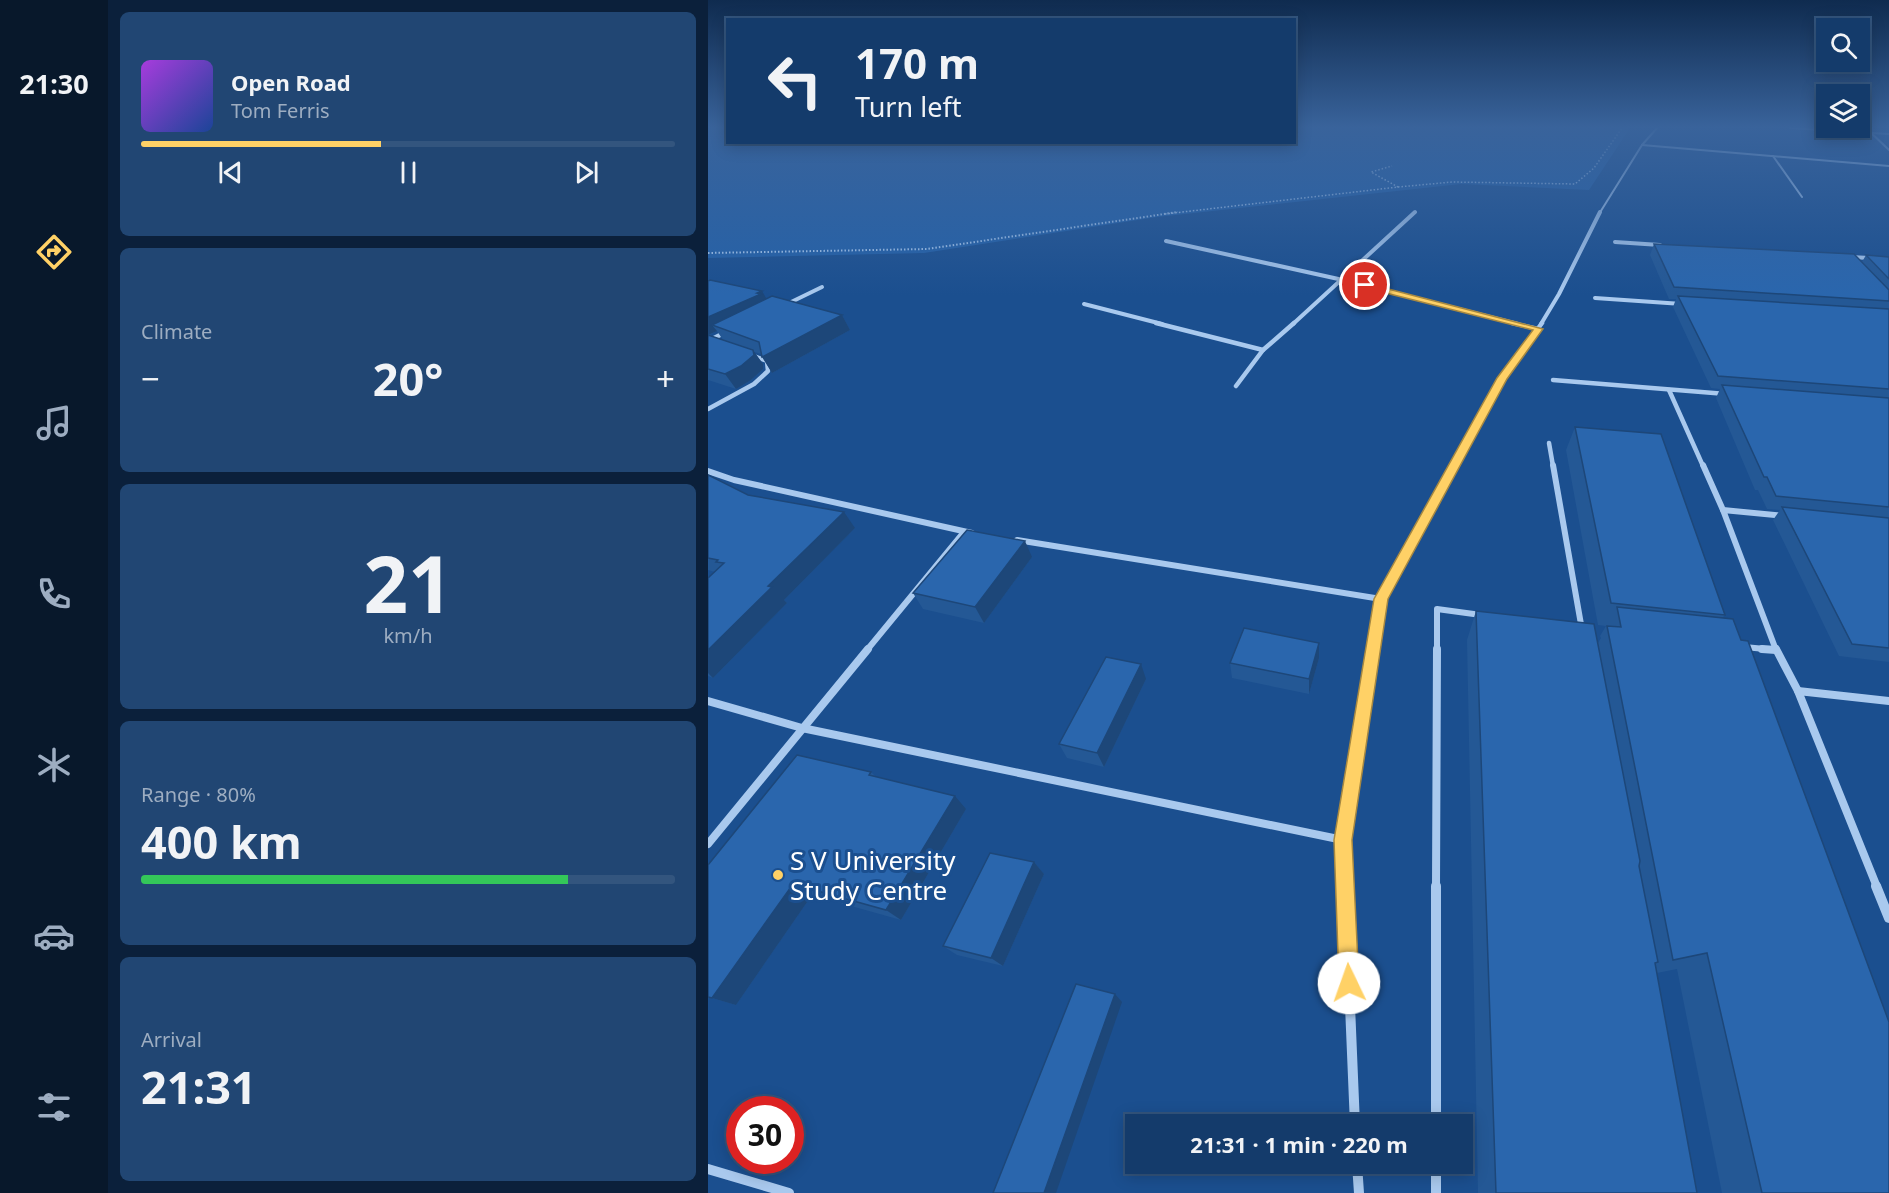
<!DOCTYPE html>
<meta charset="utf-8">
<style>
:root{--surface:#143b6b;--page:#214673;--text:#f1f3f6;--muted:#9dadc1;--line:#33557e;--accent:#ffd166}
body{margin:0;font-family:"Noto Sans",sans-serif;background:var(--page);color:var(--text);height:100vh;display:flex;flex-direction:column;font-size:22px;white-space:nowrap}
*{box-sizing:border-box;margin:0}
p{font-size:20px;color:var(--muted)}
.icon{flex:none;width:33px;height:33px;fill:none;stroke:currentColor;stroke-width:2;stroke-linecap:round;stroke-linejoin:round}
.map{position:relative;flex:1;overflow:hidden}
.details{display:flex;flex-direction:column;gap:12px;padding:12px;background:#0b203b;width:600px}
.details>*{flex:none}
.top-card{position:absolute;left:18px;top:18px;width:570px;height:126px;border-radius:0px;box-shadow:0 3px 15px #0003,0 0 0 2px var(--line);background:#143b6b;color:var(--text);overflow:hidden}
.buttons{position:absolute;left:1108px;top:18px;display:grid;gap:12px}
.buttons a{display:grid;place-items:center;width:54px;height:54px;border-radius:0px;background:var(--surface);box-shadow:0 3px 15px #0003,0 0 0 2px var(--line);font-size:30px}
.speed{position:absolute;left:18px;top:1096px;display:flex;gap:12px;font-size:30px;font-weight:700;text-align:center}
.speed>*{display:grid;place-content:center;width:78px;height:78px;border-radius:50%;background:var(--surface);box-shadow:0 3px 15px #0003,0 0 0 2px var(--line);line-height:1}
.speed .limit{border:9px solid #d22;background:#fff;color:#111}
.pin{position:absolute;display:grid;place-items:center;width:51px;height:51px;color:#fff;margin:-26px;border:3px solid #fff;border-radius:50%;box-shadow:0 2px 6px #0007}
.me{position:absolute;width:66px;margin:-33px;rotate:357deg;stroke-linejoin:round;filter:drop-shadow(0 0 4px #0008)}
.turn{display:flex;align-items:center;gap:21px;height:126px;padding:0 30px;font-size:27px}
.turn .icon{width:78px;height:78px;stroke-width:2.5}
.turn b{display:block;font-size:42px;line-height:51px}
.big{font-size:45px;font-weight:700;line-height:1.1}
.details .tile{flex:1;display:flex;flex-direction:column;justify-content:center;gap:9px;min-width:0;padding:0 21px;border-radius:9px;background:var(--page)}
.details .dial{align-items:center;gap:0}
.dial b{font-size:78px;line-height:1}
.song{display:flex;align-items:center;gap:18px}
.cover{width:72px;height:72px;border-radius:9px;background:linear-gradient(135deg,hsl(280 70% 55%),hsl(220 70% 35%))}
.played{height:6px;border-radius:3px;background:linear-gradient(90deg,var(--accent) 45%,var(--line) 45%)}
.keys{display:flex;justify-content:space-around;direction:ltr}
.heat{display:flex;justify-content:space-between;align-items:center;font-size:33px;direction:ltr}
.charge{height:9px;border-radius:4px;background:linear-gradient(90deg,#34c759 80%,var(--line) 0)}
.trip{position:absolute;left:417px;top:1114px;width:348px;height:60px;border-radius:0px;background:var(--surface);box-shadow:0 3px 15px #0003,0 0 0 2px var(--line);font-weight:700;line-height:60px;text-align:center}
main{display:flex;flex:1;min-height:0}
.menu{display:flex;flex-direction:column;width:108px;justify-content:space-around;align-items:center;background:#08182b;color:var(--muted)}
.menu .icon{width:42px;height:42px}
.menu .active{color:var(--accent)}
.menu b{font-size:27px;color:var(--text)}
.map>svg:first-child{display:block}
.green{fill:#2461a8}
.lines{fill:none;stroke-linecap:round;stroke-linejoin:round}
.path-far1{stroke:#a9c9ee;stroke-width:1.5;stroke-dasharray:1.5 2;stroke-linecap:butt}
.path{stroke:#a9c9ee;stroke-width:2;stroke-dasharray:1.5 2;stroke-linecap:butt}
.minor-far5{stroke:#a9c9ee;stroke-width:2}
.minor-far4{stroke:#a9c9ee;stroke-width:4}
.minor-far3{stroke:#a9c9ee;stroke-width:4.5}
.minor-far2{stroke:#a9c9ee;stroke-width:6}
.minor-far1{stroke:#a9c9ee;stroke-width:8}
.minor{stroke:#a9c9ee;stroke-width:10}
.wall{fill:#245895;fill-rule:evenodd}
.shaded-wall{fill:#1d4779}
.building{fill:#2a66ad;stroke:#1d4779;stroke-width:1.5}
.route{fill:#ffd166;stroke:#a68842;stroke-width:1.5}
.poi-dot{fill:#ffd166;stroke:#1b4f8f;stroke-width:2}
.labels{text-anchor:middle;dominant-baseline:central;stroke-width:6;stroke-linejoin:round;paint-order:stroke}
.near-poi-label{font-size:26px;fill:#fff;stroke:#1b4f8f;text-anchor:start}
</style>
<main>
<nav class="menu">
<b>21:30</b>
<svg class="icon active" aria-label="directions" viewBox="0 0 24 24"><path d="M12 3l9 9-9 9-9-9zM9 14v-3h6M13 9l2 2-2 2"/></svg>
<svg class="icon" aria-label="music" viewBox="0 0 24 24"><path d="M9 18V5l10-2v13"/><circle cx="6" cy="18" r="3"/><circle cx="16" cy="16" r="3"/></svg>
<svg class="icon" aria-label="phone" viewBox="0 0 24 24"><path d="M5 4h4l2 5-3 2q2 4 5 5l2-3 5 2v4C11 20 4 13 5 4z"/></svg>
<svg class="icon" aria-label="climate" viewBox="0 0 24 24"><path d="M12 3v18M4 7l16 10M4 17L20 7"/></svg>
<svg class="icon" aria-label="car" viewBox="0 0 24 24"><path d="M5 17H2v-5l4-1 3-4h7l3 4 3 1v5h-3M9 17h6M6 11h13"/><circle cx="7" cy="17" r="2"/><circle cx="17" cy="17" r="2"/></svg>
<svg class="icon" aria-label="filters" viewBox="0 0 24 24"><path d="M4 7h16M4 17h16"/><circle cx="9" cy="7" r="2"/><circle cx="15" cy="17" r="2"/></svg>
</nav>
<section class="details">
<div class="tile">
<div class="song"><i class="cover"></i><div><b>Open Road</b><p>Tom Ferris</p></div></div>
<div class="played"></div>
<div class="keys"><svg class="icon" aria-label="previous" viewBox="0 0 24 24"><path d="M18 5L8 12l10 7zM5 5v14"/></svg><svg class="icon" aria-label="pause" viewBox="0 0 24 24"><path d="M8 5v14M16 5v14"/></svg><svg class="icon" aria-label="next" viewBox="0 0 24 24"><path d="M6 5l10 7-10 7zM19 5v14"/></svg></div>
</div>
<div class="tile"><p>Climate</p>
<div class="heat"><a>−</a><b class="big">20°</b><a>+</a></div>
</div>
<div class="tile dial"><b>21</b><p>km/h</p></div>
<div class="tile"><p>Range · 80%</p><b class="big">400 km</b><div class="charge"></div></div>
<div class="tile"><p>Arrival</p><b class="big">21:31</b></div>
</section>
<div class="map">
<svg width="1181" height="1193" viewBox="0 0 1181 1193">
<rect width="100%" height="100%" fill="#1b4f8f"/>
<!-- green -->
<polygon class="green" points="0,128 19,128 20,142 586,142 587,128 922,128 881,190 753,184 449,217 216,253 0,258"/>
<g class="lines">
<!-- path-far1 -->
<g class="path-far1">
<polyline points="690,187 744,182 867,184 886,168 914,128"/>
<polyline points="457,214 690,187 663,172 684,166"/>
</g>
<!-- path -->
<polyline class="path" points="0,253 219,249 470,212"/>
<!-- minor-far5 -->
<g class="minor-far5">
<polyline points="1082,128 1181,134"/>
<polyline points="1158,128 1181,150"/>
<polyline points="934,145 1181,166"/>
<polyline points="1065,156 1094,197"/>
<polyline points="705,214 707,212"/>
<polyline points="891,214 934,145 949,128"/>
</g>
<!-- minor-far4 -->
<g class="minor-far4">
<polyline points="458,241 635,280 810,324"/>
<polyline points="907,242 952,245"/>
<polyline points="1142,257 1181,259"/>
<polyline points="887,298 974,304"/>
<polyline points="376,304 454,324"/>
<polyline points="77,305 114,287"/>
<polyline points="585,324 707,212"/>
<polyline points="833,324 851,294 892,212"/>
</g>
<!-- minor-far3 -->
<g class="minor-far3">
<polyline points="448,323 555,350"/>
<polyline points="804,323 830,329"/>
<polyline points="0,341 18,332"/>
<polyline points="845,380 1018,394"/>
<polyline points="528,386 555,350 586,323"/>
<polyline points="961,390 995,466"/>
<polyline points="0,409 46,384 60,371 59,361 43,355"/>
<polyline points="841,443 845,466"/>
<polyline points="746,466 794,378 834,323"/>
</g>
<!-- minor-far2 -->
<g class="minor-far2">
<polyline points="845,465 874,630"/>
<polyline points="995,465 1015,510"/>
<polyline points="0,471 26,480 264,533"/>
<polyline points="309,540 673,599"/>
<polyline points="1036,647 1068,650"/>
<polyline points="159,650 256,532"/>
<polyline points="665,650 673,599 746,465"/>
<polyline points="729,650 729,609 773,615"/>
<polyline points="1068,650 1015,510 1076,516"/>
</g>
<!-- minor-far1 -->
<g class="minor-far1">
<polyline points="1054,649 1068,650"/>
<polyline points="1068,649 1090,691"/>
<polyline points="0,701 94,728 635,840"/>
<polyline points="0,844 160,649"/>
<polyline points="637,887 635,840 665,649"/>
<polyline points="728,887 729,649"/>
<polyline points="1169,887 1090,691 1181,701"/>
</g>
<!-- minor -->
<g class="minor">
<polyline points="637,886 647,1125"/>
<polyline points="1168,886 1181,918"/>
<polyline points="728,1125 728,886"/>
<polyline points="649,1164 651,1193"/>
<polyline points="728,1164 728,1193"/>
<polyline points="0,1169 81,1193"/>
</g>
</g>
<!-- wall -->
<g class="wall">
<polygon points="946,244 1154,262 1158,255 1181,257 1181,662 1131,656 1065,520 1072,510 1059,509 1050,490 1047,490 1008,398 1012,389 1003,388 965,307 968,299 961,299 942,255"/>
<path d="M0,281L59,299L134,315L142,330L64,373L53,354L46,352L55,364V369L43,380L28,389L0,380ZM9,331L15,340L1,335Z"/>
<polygon points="867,427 1017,615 1014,618 1181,1193 1014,1193 969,969 949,973 989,1193 770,1193 759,640 768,611 890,643 893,638 892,636 898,626 890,625 858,450"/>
<polygon points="0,475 40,495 147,528 76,600 79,603 5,678 0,676 0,578 7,572 0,570"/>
<polygon points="324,557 276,623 215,609 205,593"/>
<polygon points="611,658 601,694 524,678 522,663"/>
<polygon points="438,679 396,767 359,758 351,744"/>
<polygon points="163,772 167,776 258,809 193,920 104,895 28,1005 0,997"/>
<polygon points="326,862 336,874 295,966 249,955 235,946"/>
</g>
<!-- shaded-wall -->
<g class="shaded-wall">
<polygon points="54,291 62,305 4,325 9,331 0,335 0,317"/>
<polygon points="134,315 142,330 64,373 54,357"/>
<polygon points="45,350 55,364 55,369 43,380 28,389 17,374"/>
<polygon points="136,512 147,528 76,600 79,603 5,678 0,673 0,650 60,586"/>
<polygon points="317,541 324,557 276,623 267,607"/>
<polygon points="611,643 611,658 601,694 601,679"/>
<polygon points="433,664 438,679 396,767 389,753"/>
<polygon points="247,796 258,809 193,920 178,910"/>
<polygon points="326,862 336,874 295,966 283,958"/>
<polygon points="85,884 104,895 28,1005 4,998"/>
<polygon points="407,994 414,1002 348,1193 336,1193"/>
</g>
<!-- building -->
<g class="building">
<polygon points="946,244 1146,254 1181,290 1181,301 966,287"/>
<polygon points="1158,255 1181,257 1181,279"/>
<polygon points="2,280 54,291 49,293 53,294 0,317 0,281"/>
<polygon points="64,296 134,315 54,357 51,342 4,325"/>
<polygon points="970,296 1181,309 1181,389 1010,376"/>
<polygon points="0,335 45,350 46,355 33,366 17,374 0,369"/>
<polygon points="1014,385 1181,398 1181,507 1068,496 1059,477 1056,477"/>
<polygon points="867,427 953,434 1017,615 903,603"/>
<polygon points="0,475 40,495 136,512 60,586 64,587 0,650 0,578 16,563 8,562 10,560 0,558"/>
<polygon points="1074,507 1181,518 1181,648 1144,644"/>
<polygon points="259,530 317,541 267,607 205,593"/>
<polygon points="909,607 1025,619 1033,640 1040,641 1181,1022 1181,1193 1054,1193 999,953 965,960 899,626 913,627"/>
<polygon points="768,611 886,624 932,861 931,866 950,962 947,963 989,1193 788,1193"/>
<polygon points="536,628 611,643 601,679 522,663"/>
<polygon points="398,657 433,664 389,753 351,744"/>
<polygon points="89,755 163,772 161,775 247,796 178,910 85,884 4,998 0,997 0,865"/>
<polygon points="282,853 326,862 283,958 235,946"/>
<polygon points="368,984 407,994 336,1193 285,1193"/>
</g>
<!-- sky -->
<linearGradient id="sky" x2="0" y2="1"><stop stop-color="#0f2b4f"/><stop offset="0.43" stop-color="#39639b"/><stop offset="1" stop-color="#39639b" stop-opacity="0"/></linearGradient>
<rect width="1181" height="295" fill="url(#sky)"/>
<!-- route -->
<polygon class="route" points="657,283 835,329 799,379 680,599 644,840 651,983 648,990 641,993 634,990 631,983 626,840 666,599 789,378 825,330 654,287 653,285"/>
<!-- markers -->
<circle class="poi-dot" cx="70" cy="875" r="6"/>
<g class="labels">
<!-- near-poi labels -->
<g class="near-poi-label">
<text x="82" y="860">S V University<tspan x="82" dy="30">Study Centre</tspan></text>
</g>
</g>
</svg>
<div class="buttons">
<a><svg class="icon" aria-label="search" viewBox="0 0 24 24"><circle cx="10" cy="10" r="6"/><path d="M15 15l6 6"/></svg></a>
<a><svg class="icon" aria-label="layers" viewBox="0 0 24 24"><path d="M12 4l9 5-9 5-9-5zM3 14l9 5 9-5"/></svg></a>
</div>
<div class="speed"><div class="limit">30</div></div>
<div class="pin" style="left:657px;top:285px;background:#d93025"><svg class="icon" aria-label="arrive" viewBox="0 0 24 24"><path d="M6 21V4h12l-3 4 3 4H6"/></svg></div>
<svg class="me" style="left:641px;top:983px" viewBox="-20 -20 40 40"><circle r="19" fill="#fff"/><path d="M0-13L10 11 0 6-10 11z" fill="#ffd166"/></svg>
<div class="trip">21:31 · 1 min · 220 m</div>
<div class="top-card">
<div class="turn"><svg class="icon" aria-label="left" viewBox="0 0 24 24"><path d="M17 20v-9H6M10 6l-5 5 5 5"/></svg><div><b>170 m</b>Turn left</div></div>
</div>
</div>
</main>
